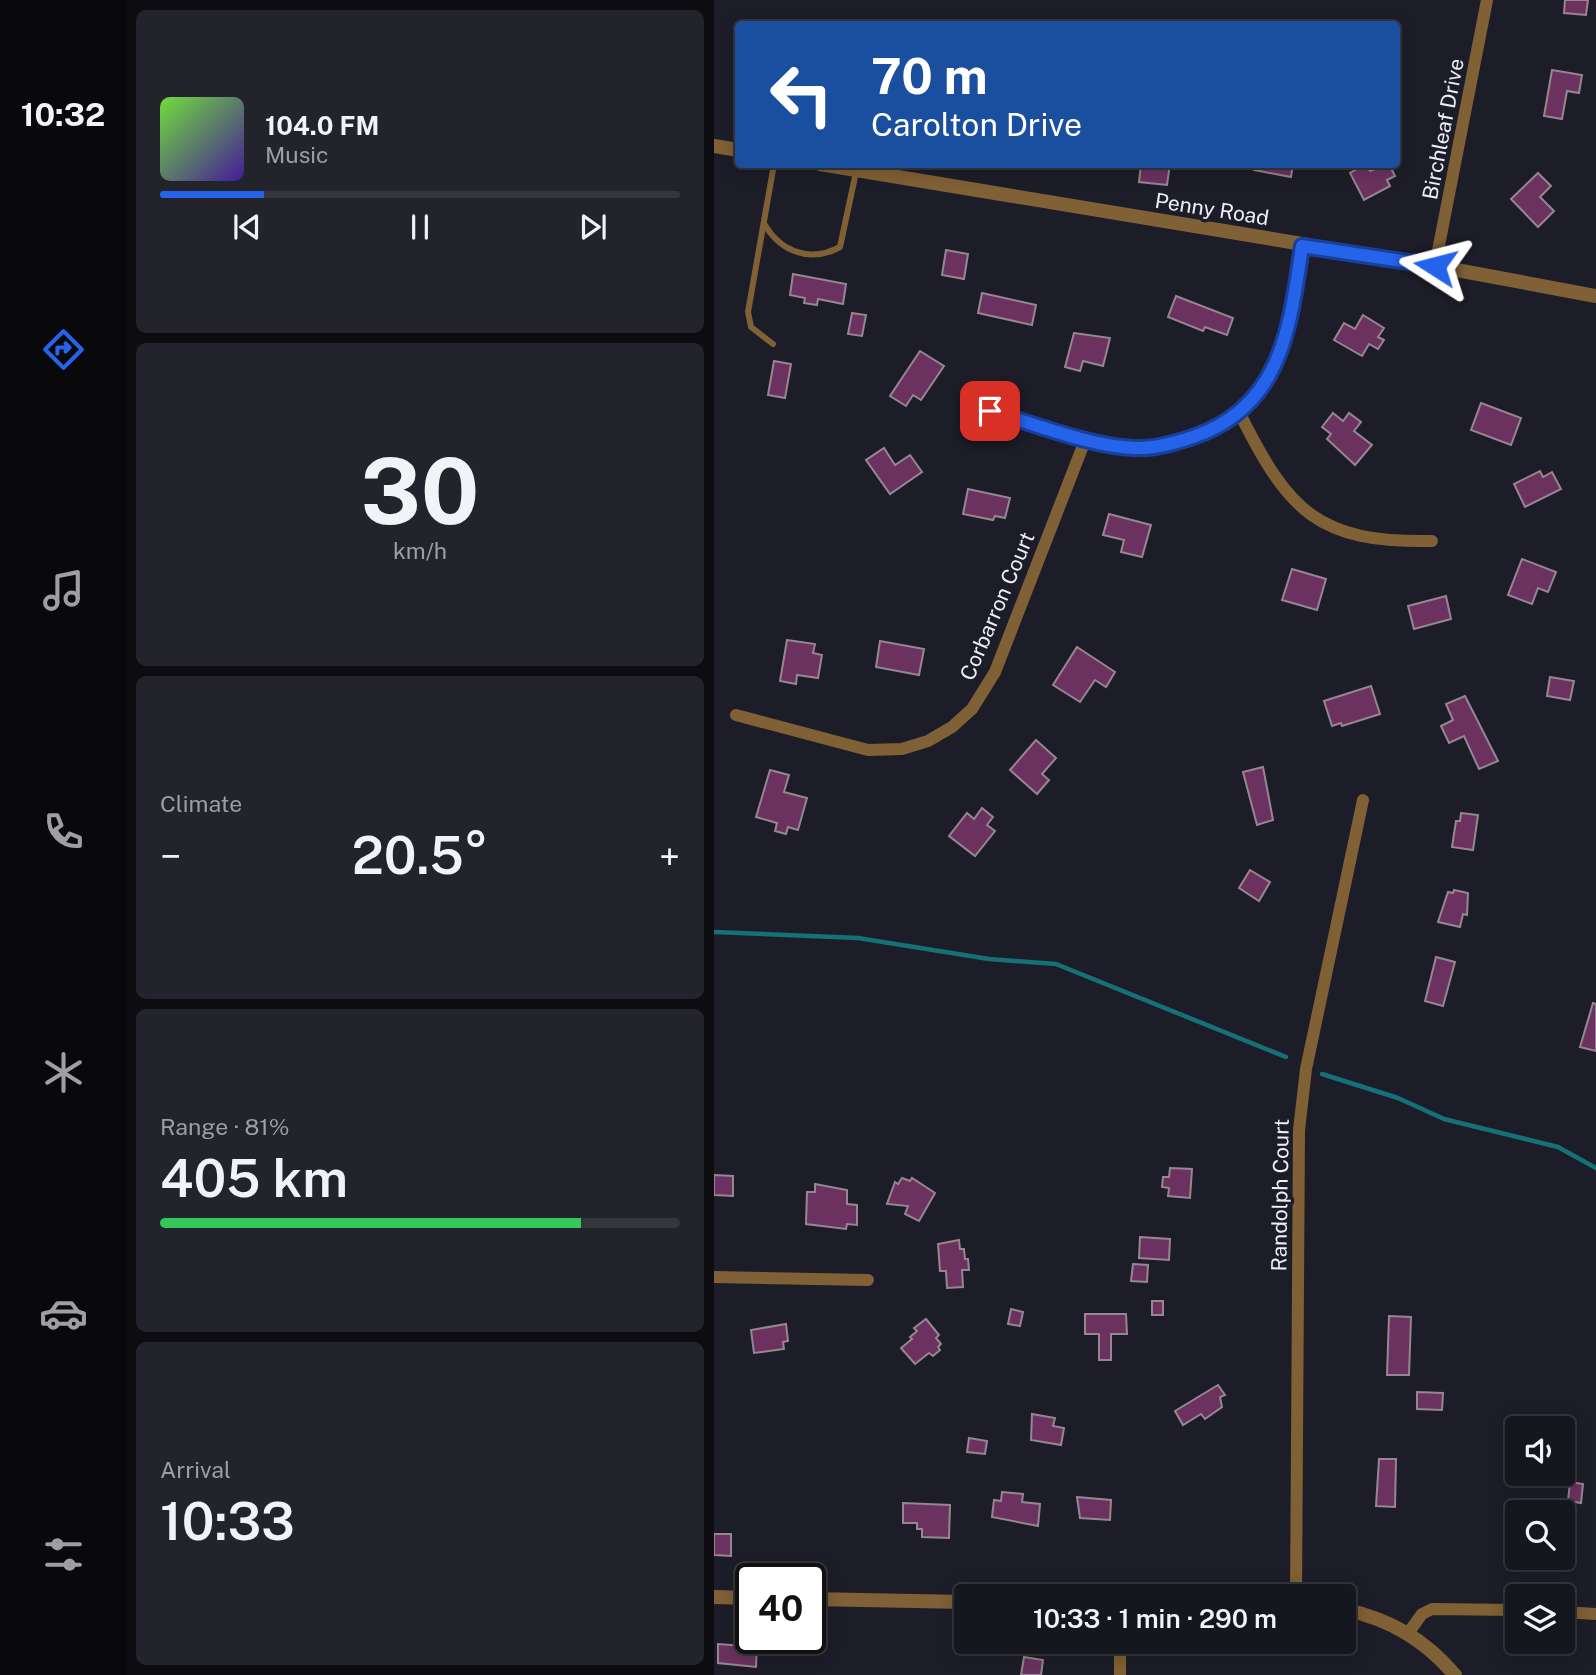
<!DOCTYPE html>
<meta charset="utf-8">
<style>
:root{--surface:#16161f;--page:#23232c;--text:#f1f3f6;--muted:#9e9fa4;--line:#35353d;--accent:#2563eb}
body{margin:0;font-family:"Public Sans",sans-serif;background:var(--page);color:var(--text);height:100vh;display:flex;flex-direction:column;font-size:26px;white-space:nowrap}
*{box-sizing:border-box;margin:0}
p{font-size:23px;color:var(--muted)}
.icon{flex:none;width:38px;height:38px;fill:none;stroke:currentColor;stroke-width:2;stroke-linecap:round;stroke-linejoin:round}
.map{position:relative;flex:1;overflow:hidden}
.sheet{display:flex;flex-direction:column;gap:10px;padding:10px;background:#0c0c11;width:588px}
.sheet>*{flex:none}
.hud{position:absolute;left:21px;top:21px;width:665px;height:147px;border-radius:7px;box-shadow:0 4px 18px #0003,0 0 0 2px var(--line);background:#1a4fa0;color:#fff;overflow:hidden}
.tools{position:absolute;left:791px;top:1416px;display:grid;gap:14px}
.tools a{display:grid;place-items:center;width:70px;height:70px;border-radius:7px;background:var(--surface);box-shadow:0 4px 18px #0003,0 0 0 2px var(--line);font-size:35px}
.speed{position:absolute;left:21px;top:1563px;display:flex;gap:14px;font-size:35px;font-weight:700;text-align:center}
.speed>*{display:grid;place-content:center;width:91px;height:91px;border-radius:50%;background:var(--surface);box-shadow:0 4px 18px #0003,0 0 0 2px var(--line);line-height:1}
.speed .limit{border:4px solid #111;border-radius:10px;background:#fff;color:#111}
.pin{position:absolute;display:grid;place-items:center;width:60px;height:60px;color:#fff;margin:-30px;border-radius:14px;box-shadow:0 4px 10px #0006}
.me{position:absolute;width:77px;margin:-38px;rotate:279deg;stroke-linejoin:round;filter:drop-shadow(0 0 5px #0008)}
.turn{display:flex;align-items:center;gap:24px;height:147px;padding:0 21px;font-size:32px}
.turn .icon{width:91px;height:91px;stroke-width:2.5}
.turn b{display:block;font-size:49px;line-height:60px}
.big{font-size:52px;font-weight:600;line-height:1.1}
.sheet .tile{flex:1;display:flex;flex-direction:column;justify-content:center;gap:10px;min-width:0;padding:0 24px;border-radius:10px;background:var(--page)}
.sheet .dial{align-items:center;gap:0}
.dial b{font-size:91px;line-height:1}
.song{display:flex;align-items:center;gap:21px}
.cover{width:84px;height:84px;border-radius:10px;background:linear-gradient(135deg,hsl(100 70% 55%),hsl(260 70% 35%))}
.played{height:7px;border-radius:4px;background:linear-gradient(90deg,var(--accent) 20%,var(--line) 20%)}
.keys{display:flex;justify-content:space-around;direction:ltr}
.heat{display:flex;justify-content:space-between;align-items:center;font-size:38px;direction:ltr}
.charge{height:10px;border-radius:5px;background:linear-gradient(90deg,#34c759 81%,var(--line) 0)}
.trip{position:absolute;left:240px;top:1584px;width:402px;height:70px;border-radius:7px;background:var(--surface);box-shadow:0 4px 18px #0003,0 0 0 2px var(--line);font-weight:600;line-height:70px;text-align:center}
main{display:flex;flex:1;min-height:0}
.tab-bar{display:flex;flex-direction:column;width:126px;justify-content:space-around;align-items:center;background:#09090c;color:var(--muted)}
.tab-bar .icon{width:49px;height:49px}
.tab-bar .selected{color:var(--accent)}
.tab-bar b{font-size:32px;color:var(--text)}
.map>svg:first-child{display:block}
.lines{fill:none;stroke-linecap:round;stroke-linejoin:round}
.stream{stroke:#147277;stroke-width:4.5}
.building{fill:#6b325f;stroke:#958691;stroke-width:2}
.service{stroke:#806035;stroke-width:6}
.minor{stroke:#806035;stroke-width:12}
.tertiary{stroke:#806035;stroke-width:14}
.route-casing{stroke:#184099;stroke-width:18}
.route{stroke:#2563eb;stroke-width:12}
.labels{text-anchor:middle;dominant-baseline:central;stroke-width:7;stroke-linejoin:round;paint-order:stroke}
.street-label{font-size:21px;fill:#eeeef8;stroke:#1d1d29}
</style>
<main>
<nav class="tab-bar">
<b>10:32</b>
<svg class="icon selected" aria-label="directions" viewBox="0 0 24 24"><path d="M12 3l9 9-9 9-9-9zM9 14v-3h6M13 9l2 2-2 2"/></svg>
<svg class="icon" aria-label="music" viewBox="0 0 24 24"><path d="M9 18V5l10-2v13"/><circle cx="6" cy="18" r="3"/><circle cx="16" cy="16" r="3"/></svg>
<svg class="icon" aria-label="phone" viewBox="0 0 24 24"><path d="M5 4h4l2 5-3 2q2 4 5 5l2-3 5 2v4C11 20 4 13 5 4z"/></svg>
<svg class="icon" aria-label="climate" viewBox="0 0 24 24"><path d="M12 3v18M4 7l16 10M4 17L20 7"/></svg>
<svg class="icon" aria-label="car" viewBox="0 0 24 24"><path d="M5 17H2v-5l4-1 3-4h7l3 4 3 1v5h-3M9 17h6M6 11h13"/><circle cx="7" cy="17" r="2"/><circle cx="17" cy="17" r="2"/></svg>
<svg class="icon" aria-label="filters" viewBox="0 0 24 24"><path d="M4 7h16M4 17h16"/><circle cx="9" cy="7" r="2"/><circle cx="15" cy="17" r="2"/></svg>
</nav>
<section class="sheet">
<div class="tile">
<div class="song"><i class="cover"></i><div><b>104.0 FM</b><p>Music</p></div></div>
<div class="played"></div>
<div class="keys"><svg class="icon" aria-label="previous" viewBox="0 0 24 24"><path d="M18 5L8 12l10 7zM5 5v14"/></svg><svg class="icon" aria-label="pause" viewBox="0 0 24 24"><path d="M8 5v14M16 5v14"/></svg><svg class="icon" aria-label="next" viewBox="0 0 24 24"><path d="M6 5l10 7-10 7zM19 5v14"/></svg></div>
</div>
<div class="tile dial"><b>30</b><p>km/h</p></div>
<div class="tile"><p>Climate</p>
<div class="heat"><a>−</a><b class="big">20.5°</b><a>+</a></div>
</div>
<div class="tile"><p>Range · 81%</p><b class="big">405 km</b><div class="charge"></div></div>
<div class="tile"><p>Arrival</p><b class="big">10:33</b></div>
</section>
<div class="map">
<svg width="882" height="1675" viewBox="0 0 882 1675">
<rect width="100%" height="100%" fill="#1d1d29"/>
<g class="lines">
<!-- stream -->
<g class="stream">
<polyline points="0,932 144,938 275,959 342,964 572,1057"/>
<polyline points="608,1074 684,1098 730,1119 844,1147 882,1168"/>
</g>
</g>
<!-- building -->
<g class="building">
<polygon points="851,0 874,0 872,15 850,13"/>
<polygon points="838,70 868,75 865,93 853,91 848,119 830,116"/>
<polygon points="427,164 456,164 453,185 425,182"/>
<polygon points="541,164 579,164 577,177 540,170"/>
<polygon points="652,164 656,171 675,164 681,176 673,180 676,186 650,200 636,173"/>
<polygon points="824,173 837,186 826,197 840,211 824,227 797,199"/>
<polygon points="232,250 254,254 250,279 228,275"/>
<polygon points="79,274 132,284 129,304 104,299 103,305 90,303 91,298 76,295"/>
<polygon points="268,293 322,305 318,325 264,313"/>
<polygon points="462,296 519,318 513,335 491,327 489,331 454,317"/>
<polygon points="138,313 152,315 148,336 134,334"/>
<polygon points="649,315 670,328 664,337 670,340 664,349 655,344 648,356 620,340 630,323 641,329"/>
<polygon points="360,333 396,338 389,366 369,361 366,371 351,367"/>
<polygon points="206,351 230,366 207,400 199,395 192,406 176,396"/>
<polygon points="60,361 77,364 71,398 54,395"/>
<polygon points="767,403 807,418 797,445 757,430"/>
<polygon points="619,413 629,421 635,413 647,422 640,431 658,445 641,465 613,439 617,434 608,427"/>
<polygon points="170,448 181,465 196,455 208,472 176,494 152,460"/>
<polygon points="826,471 829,477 838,472 847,489 811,507 800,484"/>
<polygon points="254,489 296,498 291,518 281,516 279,520 249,514"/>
<polygon points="395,514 437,525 428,557 407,552 410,540 389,535"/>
<polygon points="808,559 842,572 834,592 824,588 818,604 794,595"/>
<polygon points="578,569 612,579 603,610 568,600"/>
<polygon points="732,596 737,619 700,629 694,606"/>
<polygon points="73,640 101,644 99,653 108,655 104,678 83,675 82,684 66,681"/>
<polygon points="166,641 210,649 205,675 162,667"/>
<polygon points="363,647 401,672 392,687 381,680 366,702 339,685"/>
<polygon points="836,677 860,681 856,700 833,696"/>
<polygon points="657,686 666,714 628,726 627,723 618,726 610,701"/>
<polygon points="751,696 784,761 765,769 750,736 735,743 727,726 739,720 732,704"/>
<polygon points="322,740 342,758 328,774 335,780 323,794 296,770"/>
<polygon points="549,767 559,820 543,825 529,772"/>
<polygon points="56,770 75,775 70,792 93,798 84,830 74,827 72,834 61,831 63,823 42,817"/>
<polygon points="268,808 279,817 273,825 281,831 261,856 235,836 253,813 260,819"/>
<polygon points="747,813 764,815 759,850 738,847 742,821 746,821"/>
<polygon points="536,870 556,882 545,901 525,888"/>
<polygon points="740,890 754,893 753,915 749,914 746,927 724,922 734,892 739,893"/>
<polygon points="722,957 741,962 729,1006 711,1001"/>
<polygon points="879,1003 882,1004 882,1051 866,1047"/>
<polygon points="456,1168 478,1169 476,1198 454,1196 455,1188 448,1187 449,1177 455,1177"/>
<polygon points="0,1175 19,1176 19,1196 0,1195"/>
<polygon points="188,1178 196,1181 198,1178 221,1193 205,1221 191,1214 194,1206 173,1204 181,1182 184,1184"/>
<polygon points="101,1184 133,1190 133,1204 143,1205 143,1225 133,1224 132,1229 92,1224 93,1192 101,1192"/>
<polygon points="426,1237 456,1239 455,1260 425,1258"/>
<polygon points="245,1240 246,1249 250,1249 251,1259 254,1259 255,1270 248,1270 249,1287 233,1288 232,1271 226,1271 224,1244"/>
<polygon points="419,1264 434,1265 433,1282 417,1281"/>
<rect x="438" y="1301" width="11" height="14"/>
<polygon points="297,1309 309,1312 306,1326 294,1324"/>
<polygon points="371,1314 412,1314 413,1334 397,1334 397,1360 385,1360 385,1334 371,1334"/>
<polygon points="675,1316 697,1317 695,1375 673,1375"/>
<polygon points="212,1319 225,1335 222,1338 227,1344 224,1347 226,1350 219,1356 215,1353 201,1364 187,1348 198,1339 196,1337 203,1331 200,1328"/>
<polygon points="72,1324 74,1341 69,1342 70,1349 40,1353 37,1330"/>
<polygon points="504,1385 511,1395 506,1397 508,1407 491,1419 487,1414 469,1425 461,1411"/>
<polygon points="703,1392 729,1393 728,1410 703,1409"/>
<polygon points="318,1414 341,1418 339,1426 350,1428 347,1445 317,1440"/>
<polygon points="255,1438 273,1441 271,1454 253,1452"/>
<polygon points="665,1459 682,1459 681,1507 662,1506"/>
<polygon points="856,1482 869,1484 867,1503 854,1501"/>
<polygon points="288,1492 309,1494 308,1502 326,1504 324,1526 278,1517 280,1500 287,1501"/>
<polygon points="363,1497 397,1500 396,1520 366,1518"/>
<polygon points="189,1503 236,1505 235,1538 208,1537 208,1529 203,1529 203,1523 189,1523"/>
<polygon points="0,1534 17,1534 17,1556 0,1555"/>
<polygon points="4,1644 43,1647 42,1667 4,1663"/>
<polygon points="310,1657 329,1660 327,1675 307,1675"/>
</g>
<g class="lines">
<!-- service -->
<g class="service">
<path d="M51,225C67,252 97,263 126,247L142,172"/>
<polyline points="59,344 37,327 34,312 60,164"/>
</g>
<!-- minor -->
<g class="minor">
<polyline points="721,266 773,0"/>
<path d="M276,411C318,423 379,447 421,448C441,449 461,443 479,437C567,406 576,327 588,246"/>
<path d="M526,414C575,512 604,543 718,541"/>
<polyline points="22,715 154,750 188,749 214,741 238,727 258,709 281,672 372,438"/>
<polyline points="0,1277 154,1280"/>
<polyline points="582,1596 585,1130 592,1069 649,800"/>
<polyline points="849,1612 882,1614"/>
<polyline points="695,1632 708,1614 718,1609 803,1610"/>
<polyline points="406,1642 406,1675"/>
</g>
<!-- tertiary -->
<g class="tertiary">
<polyline points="0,146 24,150"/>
<polyline points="106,164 721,266 882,296"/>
<polyline points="0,1597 37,1598"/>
<polyline points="96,1599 252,1602"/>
<path d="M630,1609C677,1620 710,1639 741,1675"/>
</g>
</g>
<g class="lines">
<defs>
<path id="route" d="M276,411C318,423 378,447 421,448C441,449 461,443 479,437C568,407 576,327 588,246L721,266"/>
</defs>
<!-- route casing -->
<use href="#route" class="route-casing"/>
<!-- route -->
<use href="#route" class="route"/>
</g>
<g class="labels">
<!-- street labels -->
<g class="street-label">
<text transform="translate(729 129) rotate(-79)">Birchleaf Drive</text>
<text transform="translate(498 209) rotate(9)">Penny Road</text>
<text transform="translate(283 606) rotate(-67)">Corbarron Court</text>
<text transform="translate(566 1195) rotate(-89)">Randolph Court</text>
</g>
</g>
</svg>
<div class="tools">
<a><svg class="icon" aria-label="sound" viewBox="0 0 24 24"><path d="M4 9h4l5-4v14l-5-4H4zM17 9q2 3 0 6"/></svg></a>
<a><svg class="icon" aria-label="search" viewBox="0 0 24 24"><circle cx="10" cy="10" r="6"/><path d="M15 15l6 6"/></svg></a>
<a><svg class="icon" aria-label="layers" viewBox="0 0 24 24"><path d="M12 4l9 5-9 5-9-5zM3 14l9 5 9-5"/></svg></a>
</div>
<div class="speed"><div class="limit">40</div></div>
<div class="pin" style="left:276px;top:411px;background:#d93025"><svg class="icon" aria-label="arrive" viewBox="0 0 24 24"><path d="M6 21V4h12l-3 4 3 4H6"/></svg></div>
<svg class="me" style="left:721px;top:266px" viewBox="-20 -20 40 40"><path d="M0-17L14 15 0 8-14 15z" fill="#2563eb" stroke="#fff" stroke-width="4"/></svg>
<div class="trip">10:33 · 1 min · 290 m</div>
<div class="hud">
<div class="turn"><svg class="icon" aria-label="left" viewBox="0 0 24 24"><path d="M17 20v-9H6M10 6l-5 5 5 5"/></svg><div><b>70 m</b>Carolton Drive</div></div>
</div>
</div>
</main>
